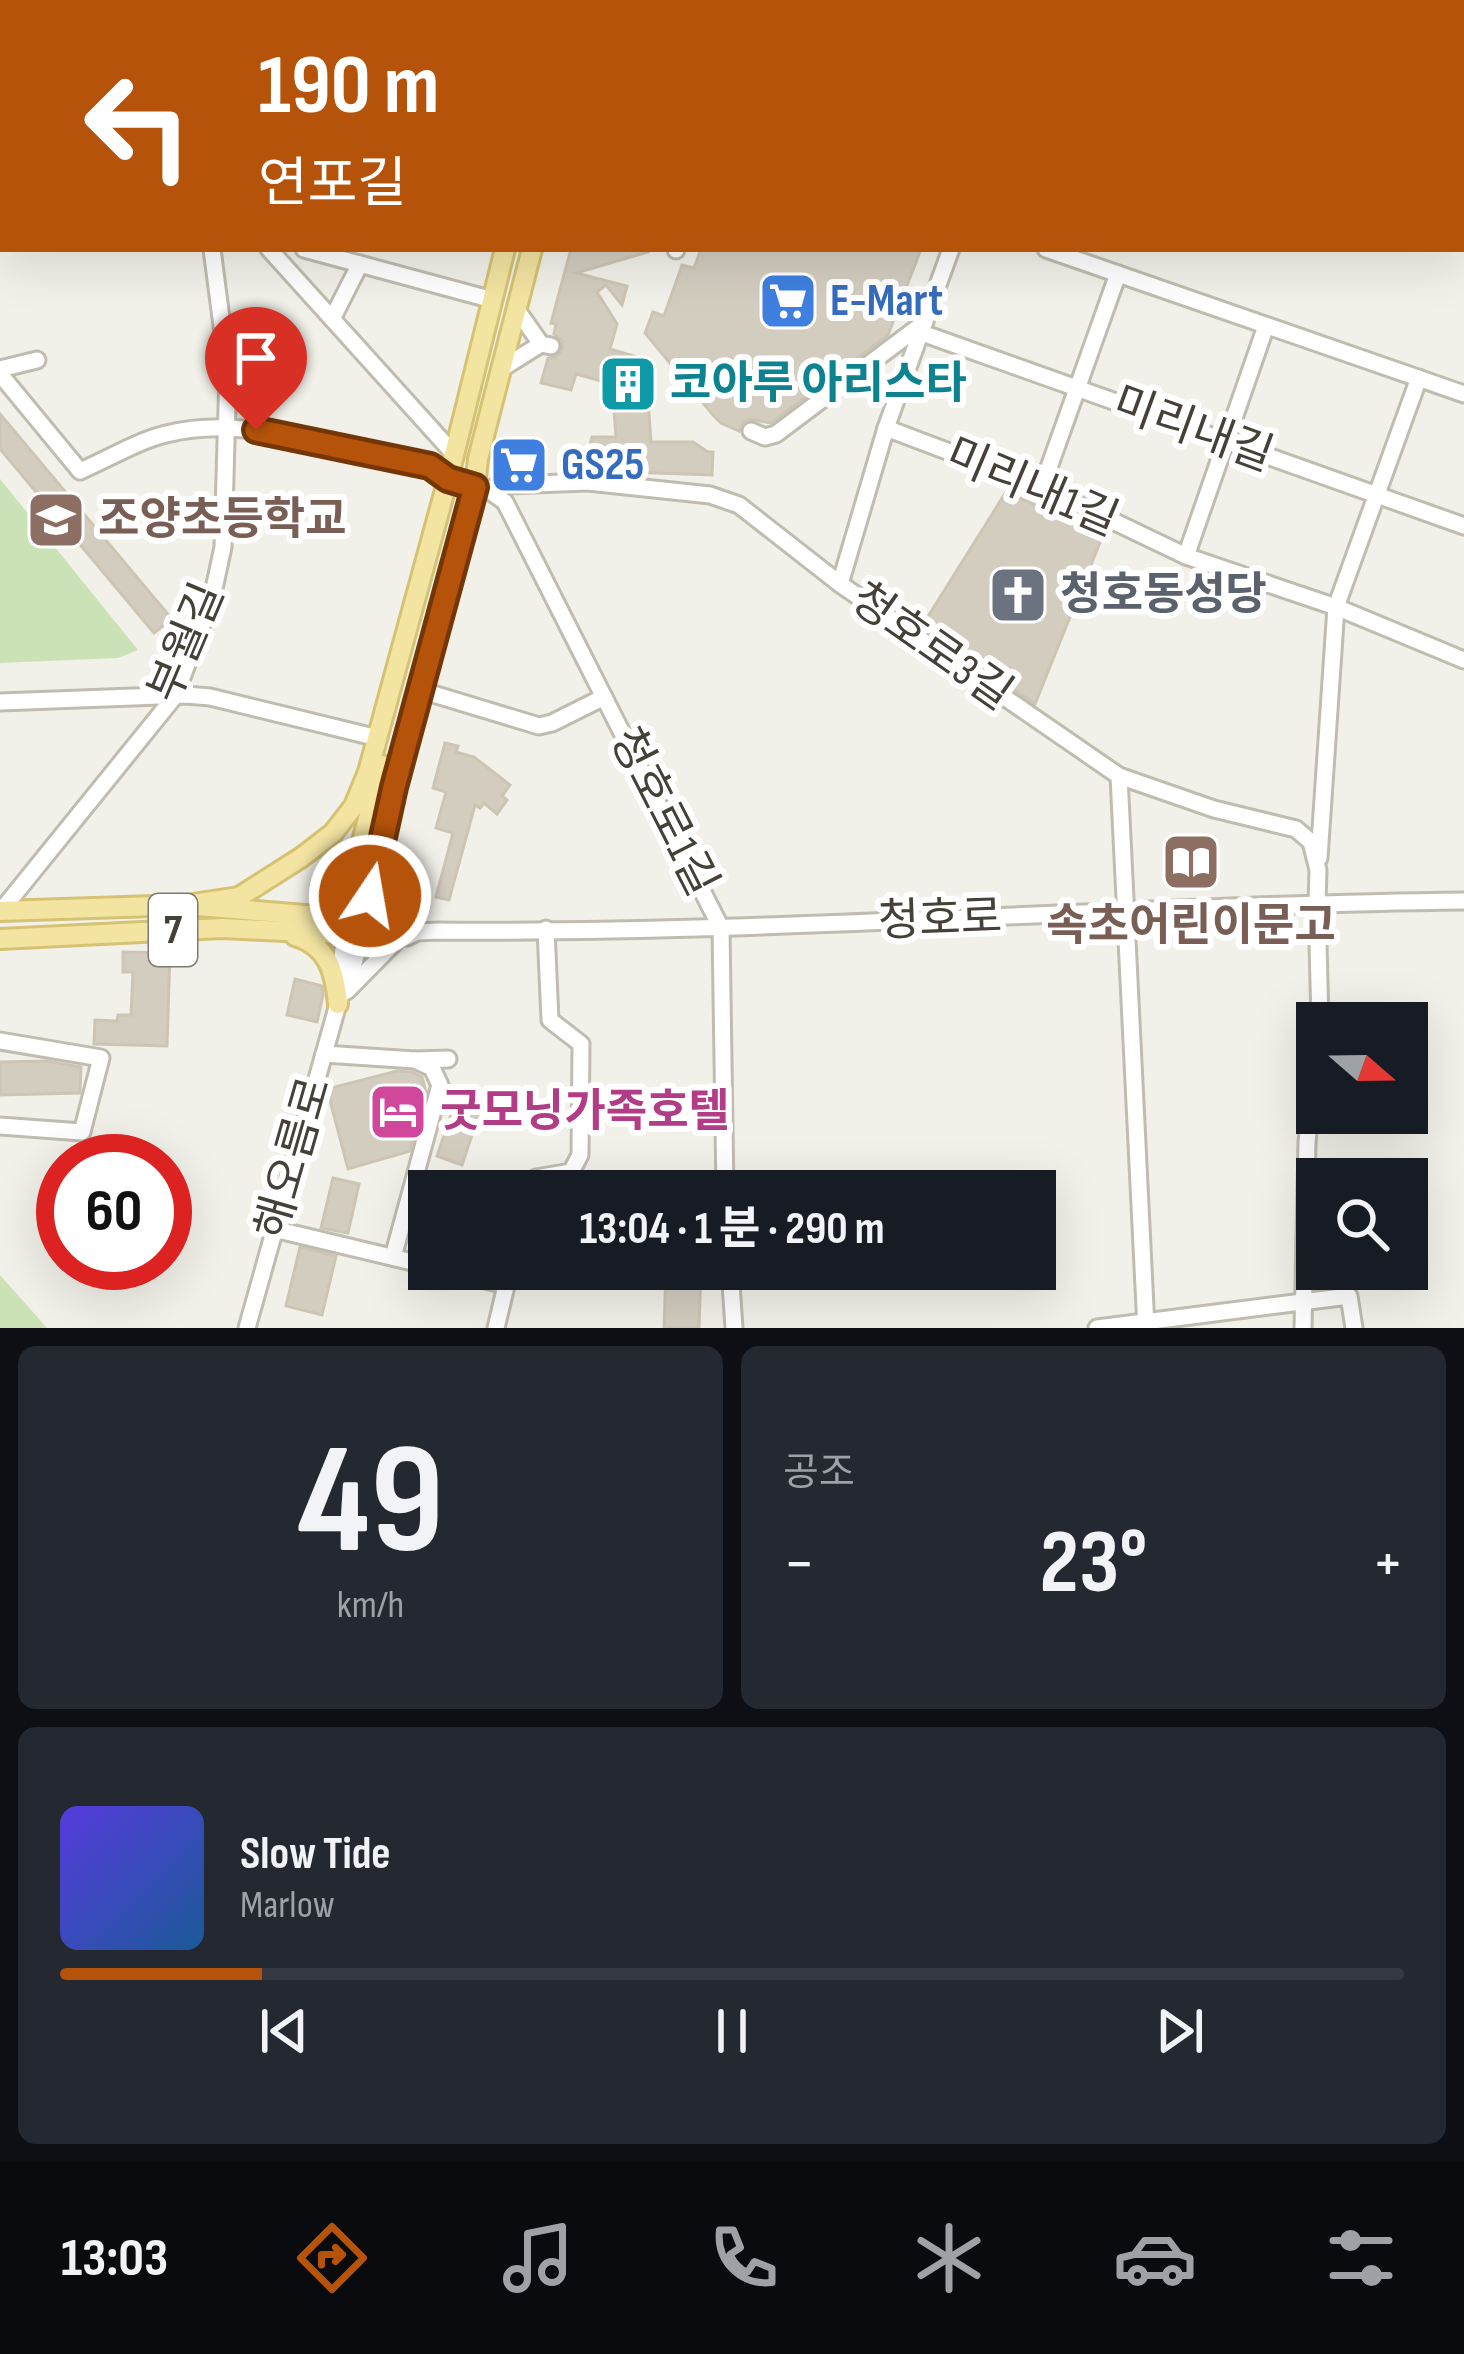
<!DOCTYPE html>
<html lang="ko">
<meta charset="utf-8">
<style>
:root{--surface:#171b24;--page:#242831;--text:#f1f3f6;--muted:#9ea1a6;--line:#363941;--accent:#b45309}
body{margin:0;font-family:"Sofia Sans Condensed","Noto Sans KR",sans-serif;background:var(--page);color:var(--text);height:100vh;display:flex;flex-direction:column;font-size:45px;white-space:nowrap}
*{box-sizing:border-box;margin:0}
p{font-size:39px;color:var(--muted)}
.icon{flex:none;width:66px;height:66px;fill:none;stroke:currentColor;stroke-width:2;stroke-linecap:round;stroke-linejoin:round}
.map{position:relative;height:1328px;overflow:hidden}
.side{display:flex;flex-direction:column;gap:18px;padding:18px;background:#0d0f14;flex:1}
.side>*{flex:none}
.hud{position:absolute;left:0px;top:0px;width:1464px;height:252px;box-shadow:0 12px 48px #0002;background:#b45309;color:#fff;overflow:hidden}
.needle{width:78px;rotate:110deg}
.fabs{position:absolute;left:1296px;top:1002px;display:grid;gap:24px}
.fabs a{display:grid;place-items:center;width:132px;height:132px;border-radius:0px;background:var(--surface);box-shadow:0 12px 48px #0002;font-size:60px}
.speed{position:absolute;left:36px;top:1134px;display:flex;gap:24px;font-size:60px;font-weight:700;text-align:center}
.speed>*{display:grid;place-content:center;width:156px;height:156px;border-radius:50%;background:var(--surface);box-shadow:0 12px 48px #0002;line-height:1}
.speed .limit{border:18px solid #d22;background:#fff;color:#111}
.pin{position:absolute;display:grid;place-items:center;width:102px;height:102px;color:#fff;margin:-123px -51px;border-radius:50% 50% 50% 0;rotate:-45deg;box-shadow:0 0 12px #0007}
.pin .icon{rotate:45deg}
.me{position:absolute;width:132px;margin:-66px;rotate:12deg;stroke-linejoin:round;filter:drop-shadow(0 0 9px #0008)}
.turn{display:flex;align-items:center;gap:42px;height:252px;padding:0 60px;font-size:54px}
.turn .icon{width:156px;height:156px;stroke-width:2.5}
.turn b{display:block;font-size:84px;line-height:102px}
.big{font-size:90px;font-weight:700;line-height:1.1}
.side .widget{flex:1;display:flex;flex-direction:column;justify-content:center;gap:18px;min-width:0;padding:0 42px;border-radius:18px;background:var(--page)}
.side .dial{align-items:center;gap:0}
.dial b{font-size:156px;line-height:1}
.song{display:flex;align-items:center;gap:36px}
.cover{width:144px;height:144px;border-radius:18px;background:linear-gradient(135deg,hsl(250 70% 55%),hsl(210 70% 35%))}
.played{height:12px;border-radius:6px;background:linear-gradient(90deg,var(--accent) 15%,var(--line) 15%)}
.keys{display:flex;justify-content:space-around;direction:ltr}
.heat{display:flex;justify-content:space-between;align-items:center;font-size:66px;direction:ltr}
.side .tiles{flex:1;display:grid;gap:18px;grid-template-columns:1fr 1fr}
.widget:last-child{grid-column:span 2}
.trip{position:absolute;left:408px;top:1170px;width:648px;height:120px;border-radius:0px;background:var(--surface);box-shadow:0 12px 48px #0002;font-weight:700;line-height:120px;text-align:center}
.dock{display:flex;height:192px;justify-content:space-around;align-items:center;background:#090b0e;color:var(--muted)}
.dock .icon{width:84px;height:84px}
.dock .current{color:var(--accent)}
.dock b{font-size:54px;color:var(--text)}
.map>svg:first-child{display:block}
.green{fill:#cae2b6}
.water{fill:#accae8}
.building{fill:#d3cdc0;stroke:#cdc5b4;stroke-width:3}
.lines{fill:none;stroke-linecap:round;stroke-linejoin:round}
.minor-casing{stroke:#c0bcaf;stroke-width:21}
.major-casing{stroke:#d6c273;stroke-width:24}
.minor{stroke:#fff;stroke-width:15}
.major{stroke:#f3e4a2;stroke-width:18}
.route-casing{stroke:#753606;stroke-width:30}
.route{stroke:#b45309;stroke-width:21}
.labels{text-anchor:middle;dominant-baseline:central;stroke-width:12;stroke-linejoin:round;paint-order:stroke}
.shield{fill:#fff;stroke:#7d7a74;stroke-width:3}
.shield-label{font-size:42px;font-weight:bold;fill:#454138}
.shop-label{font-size:45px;font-weight:bold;fill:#366cbe;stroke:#fff;text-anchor:start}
.culture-label{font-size:45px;font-weight:bold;fill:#0d838f;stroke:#fff;text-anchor:start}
.street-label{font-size:45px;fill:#454138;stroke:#fff}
.education-label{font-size:45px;font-weight:bold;fill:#785e54;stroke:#fff;text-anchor:start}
.worship-label{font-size:45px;font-weight:bold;fill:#5b616d;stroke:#fff;text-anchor:start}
.hotel-label{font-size:45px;font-weight:bold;fill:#b23c85;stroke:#fff;text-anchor:start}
</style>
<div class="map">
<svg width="1464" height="1328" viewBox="0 0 1464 1328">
<rect width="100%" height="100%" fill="#f2f1e9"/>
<!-- green -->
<g class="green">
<polygon points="0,479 138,650 118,658 0,663"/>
<polygon points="0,1275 47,1328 0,1328"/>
</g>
<!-- water -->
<polygon class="water" points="1241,0 1464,0 1464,79 1461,78 1461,3 1249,3"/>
<!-- building -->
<g class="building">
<polygon points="571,249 647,249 648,252 576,273 627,286 622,305 606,285 597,292 617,324 610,349 637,357 646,372 651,442 693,442 708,452 713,452 712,475 596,471 590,467 591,457 587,457 592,437 616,437 612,384 576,374 571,390 541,383 548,358 556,357 562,349 562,341 554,334 556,324 551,323"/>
<polygon points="701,249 921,249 888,335 771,423 748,419 743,422 739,431 721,423 713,415 645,333 653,312 664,316 682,265 694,268"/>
<polygon points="0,414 172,619 154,633 0,449"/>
<polygon points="1006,492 1103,535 1035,704 922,626"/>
<polygon points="445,743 458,746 456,752 474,757 510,785 502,796 507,800 497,814 484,803 480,808 475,805 449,900 436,897 453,833 436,828 446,792 433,788"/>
<polygon points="123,952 170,953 167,1046 94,1044 95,1020 117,1021 118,1015 131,1015 133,972 123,972"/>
<polygon points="295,979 322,986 323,995 317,1022 287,1015"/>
<polygon points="47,1061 81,1067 80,1093 0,1095 0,1062"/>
<polygon points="397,1071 412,1072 422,1077 426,1092 413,1095 419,1115 416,1126 412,1127 414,1134 410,1151 348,1169 327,1089"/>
<polygon points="460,1088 485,1096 462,1165 437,1156"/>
<polygon points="333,1178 359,1184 348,1233 321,1228"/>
<polygon points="300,1247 336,1256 322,1315 286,1306"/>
<polygon points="666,1269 701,1269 699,1328 664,1328"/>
</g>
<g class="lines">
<defs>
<g id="minor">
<polyline points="89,0 89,3"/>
<polyline points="200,0 201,3"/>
<polyline points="361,0 370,3"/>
<polyline points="1059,0 1068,3"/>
<polyline points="406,3 407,0"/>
<polyline points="743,3 743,0"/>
<polyline points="0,62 3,62"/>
<polyline points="1461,136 1464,137"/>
<polyline points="0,171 3,171"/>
<polyline points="269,249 454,454"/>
<polyline points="304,249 493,300"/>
<polyline points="1046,249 1464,394"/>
<polyline points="676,250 676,249"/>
<polyline points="517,310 541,344 551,346"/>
<polyline points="332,319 360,264"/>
<polyline points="922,333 1464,526"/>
<polyline points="0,369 37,360"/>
<polyline points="501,369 541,344"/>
<path d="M0,374L80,471C108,459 137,441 166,434C235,417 293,438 359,453C390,460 422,460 448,479"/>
<polyline points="886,428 1042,487 1186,556 1336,607 1464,660"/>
<polyline points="751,431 765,437 776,434 925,322"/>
<polyline points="475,487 487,489 507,485 588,482 710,495 739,505 840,584 1119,776 1214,809 1296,829 1311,842 1318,870 1317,903 1320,1023"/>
<polyline points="1042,487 1118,274"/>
<polyline points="487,489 505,502 721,928 725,1191"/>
<polyline points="1186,556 1266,326"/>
<polyline points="840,584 886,428 951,249"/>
<polyline points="420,690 539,726 552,723 604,697"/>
<polyline points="0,702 186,695 210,697 378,738"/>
<polyline points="1119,776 1146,1328"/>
<polyline points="1319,858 1336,607 1419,378"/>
<polyline points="1,911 175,696 212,598 223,547 228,372 212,249"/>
<polyline points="365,920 407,926 417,932"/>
<polyline points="342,985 340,973 345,933"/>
<polyline points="347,991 401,936"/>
<polyline points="0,1041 101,1058 82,1132 0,1126"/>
<polyline points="324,1054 415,1060 448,1059"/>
<polyline points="531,1191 536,1178 571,1172 580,1155 581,1044 550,1020 546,929"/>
<polyline points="274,1229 429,1266"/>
<polyline points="393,1257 440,1085 432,1068 415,1060"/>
<polyline points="441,1269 506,1285"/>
<polyline points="730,1269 734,1328"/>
<path d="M247,1328L340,997L351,974L362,935L407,937L417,932L438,931C780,934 1122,905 1464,901"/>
<polyline points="496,1328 510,1269"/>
<polyline points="1097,1328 1349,1296 1354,1328"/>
<polyline points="1303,1328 1307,1142 1317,1056"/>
</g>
<g id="major">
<polyline points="568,3 569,0"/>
<polyline points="598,3 599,0"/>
<polyline points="186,905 239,897 302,857 333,833 354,806 368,772 448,479 505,249"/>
<polyline points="0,911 186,905 365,920"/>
<polyline points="346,925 355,868 382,765"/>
<path d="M295,936C329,946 335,973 338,1004"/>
<polyline points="0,939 223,928 362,935 394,787 475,487 478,459 532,249"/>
</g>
</defs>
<!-- minor casing -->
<use href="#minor" class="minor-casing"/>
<!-- major casing -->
<use href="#major" class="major-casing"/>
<!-- minor -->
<use href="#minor" class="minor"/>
<!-- major -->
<use href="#major" class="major"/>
</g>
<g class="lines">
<defs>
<polyline id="route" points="256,430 430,466 448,479 475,487 394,787 370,896"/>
</defs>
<!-- route casing -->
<use href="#route" class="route-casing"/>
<!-- route -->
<use href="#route" class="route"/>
</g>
<!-- icons -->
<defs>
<symbol id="supermarket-square" viewBox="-11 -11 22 22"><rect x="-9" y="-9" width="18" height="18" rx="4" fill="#3f7fe0" stroke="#fff"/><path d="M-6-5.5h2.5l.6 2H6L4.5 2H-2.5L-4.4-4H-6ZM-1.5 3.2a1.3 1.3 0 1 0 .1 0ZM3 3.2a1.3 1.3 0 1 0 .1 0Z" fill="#fff"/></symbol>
<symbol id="building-square" viewBox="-11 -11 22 22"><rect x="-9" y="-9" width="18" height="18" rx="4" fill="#0f9aa8" stroke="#fff"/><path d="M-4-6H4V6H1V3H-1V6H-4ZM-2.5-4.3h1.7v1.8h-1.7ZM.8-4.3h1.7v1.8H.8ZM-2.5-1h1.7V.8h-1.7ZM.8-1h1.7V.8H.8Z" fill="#fff"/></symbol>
<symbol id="school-square" viewBox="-11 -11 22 22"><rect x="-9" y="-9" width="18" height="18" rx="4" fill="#8d6e63" stroke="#fff"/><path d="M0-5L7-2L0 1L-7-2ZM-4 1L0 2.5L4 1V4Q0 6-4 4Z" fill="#fff"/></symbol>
<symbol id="church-square" viewBox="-11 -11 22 22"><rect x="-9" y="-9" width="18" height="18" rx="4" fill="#6b7280" stroke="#fff"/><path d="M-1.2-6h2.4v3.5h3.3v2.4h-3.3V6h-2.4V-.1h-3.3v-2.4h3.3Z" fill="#fff"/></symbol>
<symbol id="library-square" viewBox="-11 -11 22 22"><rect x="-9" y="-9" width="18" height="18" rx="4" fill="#8d6e63" stroke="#fff"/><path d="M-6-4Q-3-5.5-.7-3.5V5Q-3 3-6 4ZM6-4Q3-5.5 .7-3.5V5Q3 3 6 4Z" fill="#fff"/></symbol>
<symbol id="hotel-square" viewBox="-11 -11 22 22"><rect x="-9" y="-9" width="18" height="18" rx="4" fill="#d1479c" stroke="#fff"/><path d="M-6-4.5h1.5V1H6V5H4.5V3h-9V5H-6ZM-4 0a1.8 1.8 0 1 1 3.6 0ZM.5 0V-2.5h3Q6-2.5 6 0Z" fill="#fff"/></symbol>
</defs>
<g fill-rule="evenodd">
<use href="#supermarket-square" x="755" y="268" width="66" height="66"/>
<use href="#building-square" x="595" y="351" width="66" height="66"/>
<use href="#supermarket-square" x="486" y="432" width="66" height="66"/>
<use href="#school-square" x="23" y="487" width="66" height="66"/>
<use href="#church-square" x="985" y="562" width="66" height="66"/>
<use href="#library-square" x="1158" y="829" width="66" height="66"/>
<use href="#hotel-square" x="365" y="1079" width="66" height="66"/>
</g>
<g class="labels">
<!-- shield labels -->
<rect class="shield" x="149" y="894" width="48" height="72" rx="9"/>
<g class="shield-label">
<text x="173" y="930">7</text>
</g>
<!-- shop labels -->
<g class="shop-label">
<text x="830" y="301">E-Mart</text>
<text x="561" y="465">GS25</text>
</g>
<!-- culture labels -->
<g class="culture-label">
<text x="670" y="384">코아루 아리스타</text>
</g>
<!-- street labels -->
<g class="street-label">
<text transform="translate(1193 430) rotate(20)">미리내길</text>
<text transform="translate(1032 488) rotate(23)">미리내1길</text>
<text transform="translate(187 643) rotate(-67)">부월길</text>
<text transform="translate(931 647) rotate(35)">청호로3길</text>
<text transform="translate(663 812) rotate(63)">청호로1길</text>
<text transform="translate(940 920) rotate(-2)">청호로</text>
<text transform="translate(294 1158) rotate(-74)">해오름로</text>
</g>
<!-- education labels -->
<g class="education-label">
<text x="98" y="520">조양초등학교</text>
<text x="1191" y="926" text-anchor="middle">속초어린이문고</text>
</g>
<!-- worship labels -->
<g class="worship-label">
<text x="1060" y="595">청호동성당</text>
</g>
<!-- hotel labels -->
<g class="hotel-label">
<text x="440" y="1112">굿모닝가족호텔</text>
</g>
</g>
</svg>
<div class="fabs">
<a><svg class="needle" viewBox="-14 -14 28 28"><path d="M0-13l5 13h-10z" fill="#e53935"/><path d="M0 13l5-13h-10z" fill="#9ea1a6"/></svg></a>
<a><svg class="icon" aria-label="search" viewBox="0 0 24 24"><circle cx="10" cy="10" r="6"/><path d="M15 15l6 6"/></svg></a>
</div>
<div class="speed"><div class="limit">60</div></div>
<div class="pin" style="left:256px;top:430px;background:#d93025"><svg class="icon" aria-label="arrive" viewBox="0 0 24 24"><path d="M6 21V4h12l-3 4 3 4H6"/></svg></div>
<svg class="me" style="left:370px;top:896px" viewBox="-20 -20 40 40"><circle r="17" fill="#b45309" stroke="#fff" stroke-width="3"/><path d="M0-11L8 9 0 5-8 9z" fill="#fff"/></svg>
<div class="trip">13:04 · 1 분 · 290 m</div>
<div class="hud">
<div class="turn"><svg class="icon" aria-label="left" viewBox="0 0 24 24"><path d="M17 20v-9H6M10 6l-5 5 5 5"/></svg><div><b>190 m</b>연포길</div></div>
</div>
</div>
<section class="side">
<div class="tiles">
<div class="widget dial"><b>49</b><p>km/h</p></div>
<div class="widget"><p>공조</p>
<div class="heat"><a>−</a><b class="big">23°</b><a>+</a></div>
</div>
<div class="widget">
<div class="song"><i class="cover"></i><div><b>Slow Tide</b><p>Marlow</p></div></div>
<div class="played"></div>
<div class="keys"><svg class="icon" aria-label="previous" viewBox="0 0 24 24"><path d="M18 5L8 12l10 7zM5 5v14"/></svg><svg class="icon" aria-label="pause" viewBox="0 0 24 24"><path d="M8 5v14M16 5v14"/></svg><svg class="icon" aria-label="next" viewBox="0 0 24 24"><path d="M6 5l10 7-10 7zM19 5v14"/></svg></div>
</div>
</div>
</section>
<nav class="dock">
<b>13:03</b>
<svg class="icon current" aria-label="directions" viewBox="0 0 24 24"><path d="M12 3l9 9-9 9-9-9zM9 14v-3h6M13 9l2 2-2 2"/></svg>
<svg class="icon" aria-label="music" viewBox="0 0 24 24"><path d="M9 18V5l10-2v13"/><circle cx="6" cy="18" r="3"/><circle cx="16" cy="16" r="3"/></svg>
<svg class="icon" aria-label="phone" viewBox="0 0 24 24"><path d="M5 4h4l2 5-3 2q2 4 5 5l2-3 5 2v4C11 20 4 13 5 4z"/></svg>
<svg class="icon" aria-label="climate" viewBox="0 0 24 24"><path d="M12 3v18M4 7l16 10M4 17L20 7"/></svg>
<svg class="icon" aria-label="car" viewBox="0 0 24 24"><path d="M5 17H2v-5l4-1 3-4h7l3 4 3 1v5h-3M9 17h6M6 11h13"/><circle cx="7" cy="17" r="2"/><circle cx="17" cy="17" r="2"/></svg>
<svg class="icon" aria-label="filters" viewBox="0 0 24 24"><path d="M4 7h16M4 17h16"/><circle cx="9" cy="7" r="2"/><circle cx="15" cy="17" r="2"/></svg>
</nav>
